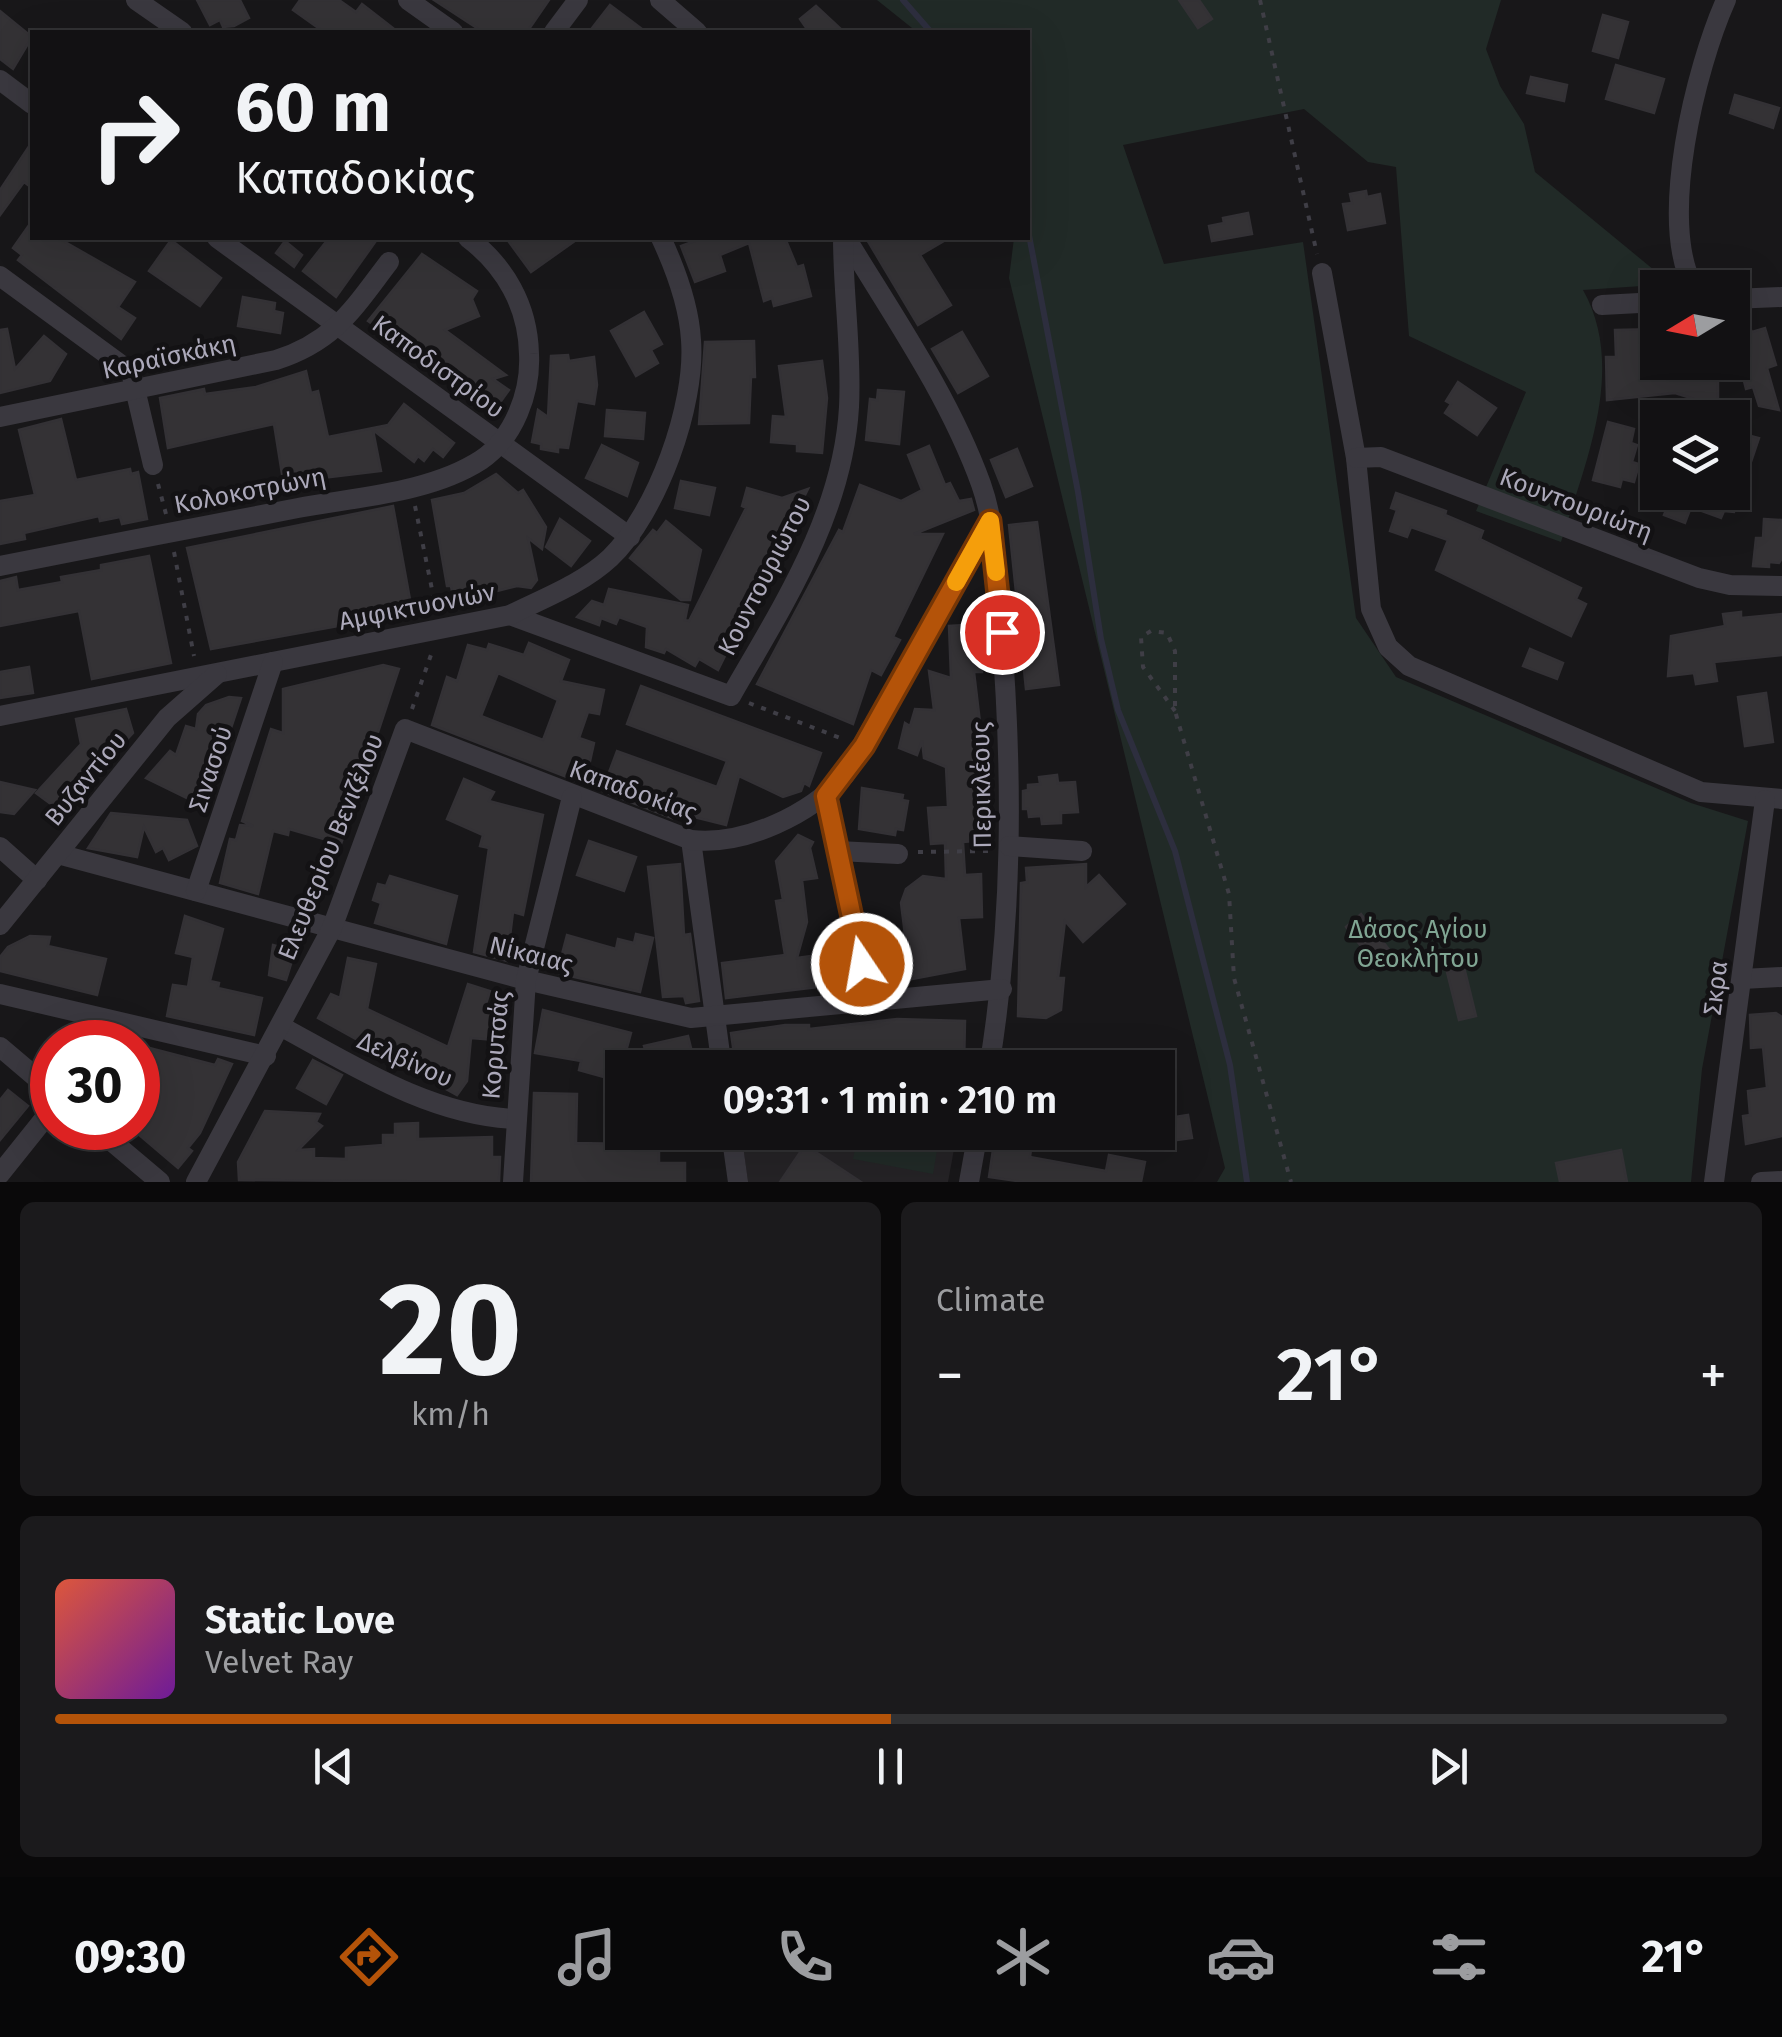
<!DOCTYPE html>
<meta charset="utf-8">
<style>
:root{--surface:#121113;--page:#1b1a1c;--text:#f1f3f6;--muted:#9c9da0;--line:#313133;--accent:#b45309}
body{margin:0;font-family:"Fira Sans",sans-serif;background:var(--page);color:var(--text);height:100vh;display:flex;flex-direction:column;font-size:38px;white-space:nowrap}
*{box-sizing:border-box;margin:0}
p{font-size:32px;color:var(--muted)}
.icon{flex:none;width:55px;height:55px;fill:none;stroke:currentColor;stroke-width:2;stroke-linecap:round;stroke-linejoin:round}
.map{position:relative;height:1182px;overflow:hidden}
.panel{display:flex;flex-direction:column;gap:20px;padding:20px;background:#0a090a;flex:1}
.panel>*{flex:none}
.top-card{position:absolute;left:30px;top:30px;width:1000px;height:210px;border-radius:0px;box-shadow:0 10px 40px #0002,0 0 0 2px var(--line);background:#121113;color:var(--text);overflow:hidden}
.needle{width:65px;rotate:260deg}
.fabs{position:absolute;left:1640px;top:270px;display:grid;gap:20px}
.fabs a{display:grid;place-items:center;width:110px;height:110px;border-radius:0px;background:var(--surface);box-shadow:0 10px 40px #0002,0 0 0 2px var(--line);font-size:50px}
.speed{position:absolute;left:30px;top:1020px;display:flex;gap:20px;font-size:50px;font-weight:700;text-align:center}
.speed>*{display:grid;place-content:center;width:130px;height:130px;border-radius:50%;background:var(--surface);box-shadow:0 10px 40px #0002,0 0 0 2px var(--line);line-height:1}
.speed .limit{border:15px solid #d22;background:#fff;color:#111}
.pin{position:absolute;display:grid;place-items:center;width:85px;height:85px;color:#fff;margin:-42px;border:5px solid #fff;border-radius:50%;box-shadow:0 2px 10px #0007}
.me{position:absolute;width:110px;margin:-55px;rotate:348deg;stroke-linejoin:round;filter:drop-shadow(0 0 8px #0008)}
.turn{display:flex;align-items:center;gap:35px;height:210px;padding:0 40px;font-size:45px}
.turn .icon{width:130px;height:130px;stroke-width:2.5}
.turn b{display:block;font-size:70px;line-height:85px}
.big{font-size:75px;font-weight:600;line-height:1.1}
.panel .tile{flex:1;display:flex;flex-direction:column;justify-content:center;gap:15px;min-width:0;padding:0 35px;border-radius:15px;background:var(--page)}
.panel .dial{align-items:center;gap:0}
.dial b{font-size:130px;line-height:1}
.song{display:flex;align-items:center;gap:30px}
.cover{width:120px;height:120px;border-radius:15px;background:linear-gradient(135deg,hsl(10 70% 55%),hsl(280 70% 35%))}
.played{height:10px;border-radius:5px;background:linear-gradient(90deg,var(--accent) 50%,var(--line) 50%)}
.keys{display:flex;justify-content:space-around;direction:ltr}
.heat{display:flex;justify-content:space-between;align-items:center;font-size:55px;direction:ltr}
.panel .tiles{flex:1;display:grid;gap:20px;grid-template-columns:1fr 1fr}
.tile:last-child{grid-column:span 2}
.trip{position:absolute;left:605px;top:1050px;width:570px;height:100px;border-radius:0px;background:var(--surface);box-shadow:0 10px 40px #0002,0 0 0 2px var(--line);font-weight:600;line-height:100px;text-align:center}
.tabs{display:flex;height:160px;justify-content:space-around;align-items:center;background:#070708;color:var(--muted)}
.tabs .icon{width:70px;height:70px}
.tabs .active{color:var(--accent)}
.tabs b{font-size:45px;color:var(--text)}
.map>svg:first-child{display:block}
.built{fill:#252326}
.green{fill:#212a27}
.lines{fill:none;stroke-linecap:round;stroke-linejoin:round}
.stream{stroke:#2d2e3e;stroke-width:6}
.building{fill:#343235;stroke:#333135;stroke-width:2.5;fill-rule:evenodd}
.path{stroke:#3f3e46;stroke-width:4;stroke-dasharray:5 8;stroke-linecap:butt}
.minor{stroke:#3a383f;stroke-width:20}
.route-casing{stroke:#753606;stroke-width:25}
.route{stroke:#b45309;stroke-width:18}
.slow{stroke:#f59e0b;stroke-width:18}
.labels{text-anchor:middle;dominant-baseline:central;stroke-width:9;stroke-linejoin:round;paint-order:stroke}
.street-label{font-size:25px;fill:#aca9ba;stroke:#131214}
.park-label{font-size:25px;fill:#80a593;stroke:#131214}
</style>
<div class="map">
<svg width="1782" height="1182" viewBox="0 0 1782 1182">
<rect width="100%" height="100%" fill="#181719"/>
<!-- built -->
<polygon class="built" points="741,1133 957,1133 948,1182 748,1182"/>
<!-- green -->
<g class="green">
<path d="M877,0H1501L1486,49L1500,86L1524,124L1535,172L1671,284L1583,290C1627,368 1585,463 1561,542L1476,511L1526,392L1409,336L1396,167L1368,162L1304,109L1123,145L1164,264L1303,242L1356,618L1396,677L1691,803L1748,821L1702,1069L1691,1182H1217L1225,1168L1009,278L1014,238H1028V32H917Z"/>
<polygon points="858,1133 940,1133 933,1174 853,1159"/>
</g>
<g class="lines">
<!-- stream -->
<g class="stream">
<polyline points="903,0 931,32"/>
<polyline points="1028,230 1078,492 1101,639 1118,710 1175,851 1230,1065 1247,1182"/>
</g>
</g>
<!-- building -->
<g class="building">
<polygon points="197,0 240,0 249,18 234,26 223,27 220,20 210,25"/>
<polygon points="300,0 339,0 356,12 362,4 398,32 324,32 293,10"/>
<polygon points="434,0 549,0 527,32 483,32"/>
<polygon points="1179,0 1199,0 1212,19 1198,28"/>
<polygon points="610,5 646,32 589,32"/>
<polygon points="816,6 844,32 809,32 800,19"/>
<polygon points="0,11 32,37 13,69 0,59"/>
<polygon points="1603,15 1628,22 1618,58 1593,51"/>
<polygon points="1616,65 1664,79 1654,113 1606,99"/>
<polygon points="1531,77 1567,85 1564,101 1527,93"/>
<polygon points="1735,95 1779,108 1773,128 1730,113"/>
<polygon points="32,142 32,188 24,182 0,215 0,190"/>
<polygon points="1366,191 1367,197 1380,194 1385,223 1348,230 1343,204 1352,203 1350,194"/>
<polygon points="1248,213 1252,234 1212,241 1209,226 1224,223 1223,218"/>
<polygon points="32,221 32,238 58,238 135,282 118,307 135,318 121,339 18,260 22,255 13,248"/>
<polygon points="329,238 378,238 336,297 303,271"/>
<polygon points="506,238 579,238 531,272"/>
<polygon points="703,238 785,238 797,267 803,265 811,296 774,306 772,298 764,301 749,243 720,255 725,271 695,282 681,246"/>
<polygon points="866,238 949,238 920,255 951,305 918,325"/>
<polygon points="171,240 221,278 200,306 149,271"/>
<polygon points="285,241 302,255 294,267 276,253"/>
<polygon points="422,254 477,291 472,299 479,316 445,330 506,375 493,379 509,390 491,415 427,368 430,364 368,321"/>
<polygon points="243,297 275,303 274,311 283,313 280,333 238,326"/>
<polygon points="644,312 662,344 651,350 658,363 636,376 611,331"/>
<polygon points="1750,328 1752,332 1765,328 1776,365 1767,368 1779,410 1759,406 1753,387 1746,389 1732,333"/>
<polygon points="7,329 15,369 44,336 66,354 50,381 0,393 0,330"/>
<polygon points="1658,329 1658,362 1688,362 1688,367 1711,375 1718,382 1718,399 1713,405 1675,393 1607,400 1606,357 1616,357 1615,330"/>
<polygon points="962,332 988,376 958,393 932,349"/>
<polygon points="754,341 755,377 751,377 749,423 699,424 705,342"/>
<polygon points="568,355 569,361 594,357 597,385 594,404 577,401 568,448 558,447 558,452 541,449 541,444 532,442 538,410 548,417 551,356"/>
<polygon points="822,361 827,398 822,453 797,451 797,444 771,442 773,416 786,417 779,366"/>
<polygon points="306,371 311,393 318,391 328,437 388,425 404,404 454,443 443,457 433,449 424,461 418,456 414,462 373,430 381,471 314,479 315,484 296,487 294,472 282,474 274,424 168,448 160,398 204,389 205,394 256,387"/>
<polygon points="1458,382 1496,408 1477,435 1445,413 1451,404 1446,401"/>
<polygon points="878,390 904,392 899,444 866,440 870,399 877,400"/>
<polygon points="607,410 645,413 643,439 605,436"/>
<polygon points="61,419 76,480 130,469 131,474 138,472 147,519 122,524 120,517 100,521 99,516 24,533 25,539 0,544 0,501 35,495 19,430"/>
<polygon points="1608,422 1634,429 1631,443 1637,445 1632,462 1639,464 1634,482 1622,479 1620,487 1593,480"/>
<polygon points="1732,431 1759,438 1734,512 1724,511 1721,518 1691,507 1685,523 1664,515 1670,500 1655,492 1732,492"/>
<polygon points="602,445 638,463 627,496 586,478"/>
<polygon points="929,446 945,485 950,483 959,501 971,499 974,510 914,534 943,534 893,637 900,640 881,675 871,670 853,724 757,684 839,530 843,532 860,485 901,501 922,490 908,455"/>
<polygon points="1017,449 1032,486 1006,497 991,460"/>
<polygon points="496,474 518,493 523,490 546,527 542,549 528,538 537,580 531,588 517,586 454,602 451,586 447,586 432,500 464,493"/>
<polygon points="681,481 715,488 709,515 675,508"/>
<polygon points="747,488 782,498 808,489 718,670 699,659 695,666 666,649 664,653 646,647 647,627 619,617 616,624 601,618 599,625 577,617 592,601 604,605 609,589 688,605 685,620 689,621 746,508 742,506"/>
<polygon points="1396,493 1446,511 1445,515 1483,531 1480,539 1581,588 1576,599 1586,604 1571,636 1436,570 1448,540 1411,527 1407,537 1390,531 1397,510 1391,508"/>
<polygon points="393,506 411,605 354,616 355,623 211,649 187,548"/>
<polygon points="560,519 590,541 571,566 546,547"/>
<polygon points="1764,519 1782,520 1782,558 1779,563 1769,562 1769,567 1753,566 1756,538 1763,538"/>
<polygon points="666,521 701,550 690,600 681,600 630,558 653,530 657,533"/>
<polygon points="1037,522 1059,685 1026,689 1009,525"/>
<polygon points="149,556 171,663 92,679 79,611 0,626 0,581 16,577 18,590 62,582 61,577 101,570 101,565"/>
<polygon points="1741,612 1741,618 1782,614 1782,655 1714,662 1717,681 1696,684 1694,673 1668,676 1671,636 1725,626 1723,614"/>
<polygon points="980,624 982,672 974,672 982,739 984,786 979,786 984,840 963,842 965,875 981,874 982,917 959,918 965,969 891,983 890,974 880,976 875,939 905,935 901,903 906,889 923,876 946,879 945,843 931,844 928,808 948,807 946,767 924,758 922,741 917,755 899,748 905,723 910,726 915,709 934,710 929,671 951,678 949,626"/>
<path d="M529,643L569,660L561,681L604,690L599,714L588,712L579,738L594,743L585,784L432,725L447,677L457,681L468,645L487,650L489,644L524,655ZM498,673L558,700L543,740L481,716Z"/>
<polygon points="1530,649 1563,663 1557,679 1523,666"/>
<polygon points="383,665 399,669 341,844 289,829 288,835 273,831 258,894 220,883 230,839 236,840 240,825 253,826 242,821 271,729 283,733 283,689"/>
<polygon points="29,667 33,693 0,698 0,672"/>
<polygon points="641,686 821,753 809,786 804,783 801,791 783,797 739,776 726,825 674,812 672,818 602,791 617,751 717,787 727,761 627,724"/>
<polygon points="1766,693 1773,742 1745,746 1738,697"/>
<polygon points="229,697 241,698 222,755 214,753 199,804 146,778 170,751 176,755 186,726 196,729 198,714 206,705"/>
<polygon points="126,709 133,733 106,762 99,758 59,810 36,793 81,744 76,719"/>
<polygon points="1057,775 1058,783 1075,782 1078,812 1061,813 1061,823 1042,824 1041,816 1029,817 1028,809 1023,809 1023,791 1028,790 1028,785 1040,784 1039,777"/>
<polygon points="464,779 494,792 489,801 543,815 523,915 513,912 507,961 474,952 489,848 480,846 483,835 447,819"/>
<polygon points="0,782 35,790 14,814 0,812"/>
<polygon points="862,788 903,795 902,800 908,801 903,830 896,829 895,835 859,829"/>
<polygon points="111,813 187,820 197,846 169,860 163,848 156,852 144,827 137,857 88,848"/>
<polygon points="798,835 813,842 810,848 817,878 802,880 807,922 797,958 832,953 836,985 726,998 722,963 785,955 776,901 783,900 776,861"/>
<polygon points="589,841 636,857 624,891 577,875"/>
<polygon points="680,864 684,935 690,934 699,1001 686,1003 684,996 663,997 648,867"/>
<polygon points="1086,864 1086,887 1099,875 1125,904 1083,942 1065,921 1058,978 1064,978 1061,1010 1046,1018 1018,1016 1021,883 1027,882 1026,868"/>
<polygon points="390,876 457,896 446,944 375,923 381,903 373,900 378,884 386,886"/>
<polygon points="1361,914 1391,952 1375,964 1346,927"/>
<polygon points="185,916 223,929 210,981 219,983 218,988 262,998 254,1035 167,1016 173,985 188,987 193,957 176,953"/>
<polygon points="636,934 653,938 640,992 557,973 567,935 616,949 618,939 634,943"/>
<polygon points="30,936 50,937 48,946 106,959 97,995 0,971 0,957 8,947"/>
<polygon points="273,945 295,951 286,980 269,975"/>
<polygon points="348,958 376,964 367,1009 448,1047 468,984 490,991 484,1011 501,1017 494,1040 471,1038 467,1081 457,1095 318,1018 331,994 340,998"/>
<polygon points="1464,967 1476,1016 1459,1020 1447,972"/>
<polygon points="543,1010 631,1033 618,1081 579,1070 581,1061 535,1053"/>
<polygon points="1776,1013 1782,1017 1782,1136 1746,1144 1743,1116 1750,1115 1748,1091 1767,1088 1763,1047 1751,1048 1750,1015"/>
<polygon points="897,1019 965,1021 964,1068 918,1068 918,1058 855,1067 854,1063 736,1068 731,1033 785,1025 809,1025 809,1029"/>
<polygon points="688,1036 696,1068 650,1068 644,1046"/>
<polygon points="138,1045 215,1065 218,1059 232,1064 200,1133 188,1148 192,1151 178,1168 138,1134"/>
<polygon points="313,1060 342,1075 326,1104 297,1088"/>
<polygon points="8,1090 28,1106 0,1140 0,1100"/>
<polygon points="534,1093 577,1094 576,1143 630,1144 630,1149 659,1150 659,1163 685,1163 685,1182 531,1182"/>
<polygon points="1173,1103 1175,1117 1188,1115 1192,1138 1162,1142 1158,1105"/>
<polygon points="265,1111 320,1114 316,1122 322,1126 298,1150 314,1149 314,1158 346,1159 346,1148 383,1145 383,1135 395,1135 395,1124 418,1123 418,1139 492,1137 492,1157 500,1157 499,1182 239,1180 238,1162"/>
<polygon points="995,1136 1032,1141 1030,1157 1106,1171 1109,1155 1145,1162 1141,1182 1024,1182 989,1177"/>
<polygon points="805,1145 861,1182 780,1182"/>
<polygon points="1621,1150 1627,1182 1560,1182 1556,1163"/>
</g>
<g class="lines">
<!-- path -->
<g class="path">
<polyline points="1260,0 1317,254"/>
<polyline points="158,484 166,514"/>
<polyline points="415,506 436,609"/>
<polyline points="174,552 194,656"/>
<polyline points="749,703 843,739"/>
<polyline points="412,709 432,652"/>
<polyline points="1175,711 1143,667 1141,637 1151,631 1167,633 1175,651 1175,711 1229,894 1234,978 1291,1182"/>
<polyline points="918,852 988,851"/>
</g>
<!-- minor -->
<g class="minor">
<polyline points="136,0 182,32"/>
<polyline points="408,0 453,32"/>
<polyline points="660,0 697,32"/>
<polyline points="554,32 578,0"/>
<polyline points="0,80 32,104"/>
<polyline points="217,238 630,537"/>
<path d="M846,238C894,317 949,396 981,484C997,529 997,581 1001,627C1013,775 1013,921 989,1068"/>
<polyline points="1322,273 1356,458 1371,609 1388,647 1409,666 1701,792 1782,799"/>
<polyline points="0,276 131,372 153,465"/>
<path d="M1694,288C1657,222 1696,67 1726,0"/>
<polyline points="1732,299 1782,297"/>
<polyline points="1602,305 1658,302"/>
<path d="M0,417L276,360C335,341 353,309 389,262"/>
<polyline points="1356,458 1381,457 1699,578 1730,585 1782,586"/>
<path d="M0,566C99,546 199,527 298,508C357,497 430,493 481,460C514,438 531,392 529,354C528,306 505,266 468,238"/>
<path d="M510,615L731,696C783,605 843,514 849,407C852,351 843,294 843,238"/>
<path d="M0,716L510,615C544,598 582,584 610,558C657,513 696,405 691,340C689,306 675,268 661,238"/>
<polyline points="826,796 871,1001"/>
<polyline points="691,840 722,1068"/>
<polyline points="1009,846 1082,851"/>
<polyline points="0,847 37,880"/>
<polyline points="838,851 898,854"/>
<polyline points="58,854 526,980 691,1018 1002,989"/>
<polyline points="196,891 273,662"/>
<polyline points="0,925 167,718 217,674"/>
<polyline points="1742,979 1782,977"/>
<polyline points="0,994 266,1056"/>
<path d="M282,1027C354,1066 430,1115 514,1119"/>
<polyline points="0,1047 52,1091"/>
<polyline points="96,1128 160,1182"/>
<polyline points="731,1132 738,1182"/>
<polyline points="1096,1132 1149,1142"/>
<polyline points="0,1174 52,1109"/>
<path d="M196,1182L332,928L405,729L691,840C745,846 811,814 845,775L990,521"/>
<polyline points="513,1182 526,980 572,797"/>
<polyline points="969,1182 978,1132"/>
<polyline points="1714,1182 1765,800"/>
<polyline points="1761,1182 1782,1181"/>
</g>
</g>
<g class="lines">
<defs>
<polyline id="route" points="862,964 826,796 864,746 990,521 1002,632"/>
</defs>
<!-- route casing -->
<use href="#route" class="route-casing"/>
<!-- route -->
<use href="#route" class="route"/>
<!-- slow -->
<polyline class="slow" points="956,582 990,521 996,572"/>
</g>
<g class="labels">
<!-- street labels -->
<g class="street-label">
<text transform="translate(169 357) rotate(-12)">Καραϊσκάκη</text>
<text transform="translate(438 367) rotate(36)">Καποδιστρίου</text>
<text transform="translate(250 491) rotate(-11)">Κολοκοτρώνη</text>
<text transform="translate(1576 505) rotate(21)">Κουντουριώτη</text>
<text transform="translate(765 576) rotate(-63)">Κουντουριώτου</text>
<text transform="translate(417 607) rotate(-11)">Αμφικτυονιών</text>
<text transform="translate(211 769) rotate(-72)">Σινασού</text>
<text transform="translate(86 779) rotate(-51)">Βυζαντίου</text>
<text transform="translate(982 785) rotate(-91)">Περικλέους</text>
<text transform="translate(633 791) rotate(20)">Καπαδοκίας</text>
<text transform="translate(331 847) rotate(-68)">Ελευθερίου Βενιζέλου</text>
<text transform="translate(531 955) rotate(14)">Νίκαιας</text>
<text transform="translate(1716 988) rotate(-83)">Σκρα</text>
<text transform="translate(496 1045) rotate(-85)">Κορυτσάς</text>
<text transform="translate(405 1060) rotate(24)">Δελβίνου</text>
</g>
<!-- park labels -->
<g class="park-label">
<text x="1418" y="930">Δάσος Αγίου<tspan x="1418" dy="29">Θεοκλήτου</tspan></text>
</g>
</g>
</svg>
<div class="fabs">
<a><svg class="needle" viewBox="-14 -14 28 28"><path d="M0-13l5 13h-10z" fill="#e53935"/><path d="M0 13l5-13h-10z" fill="#9c9da0"/></svg></a>
<a><svg class="icon" aria-label="layers" viewBox="0 0 24 24"><path d="M12 4l9 5-9 5-9-5zM3 14l9 5 9-5"/></svg></a>
</div>
<div class="speed"><div class="limit">30</div></div>
<div class="pin" style="left:1002px;top:632px;background:#d93025"><svg class="icon" aria-label="arrive" viewBox="0 0 24 24"><path d="M6 21V4h12l-3 4 3 4H6"/></svg></div>
<svg class="me" style="left:862px;top:964px" viewBox="-20 -20 40 40"><circle r="17" fill="#b45309" stroke="#fff" stroke-width="3"/><path d="M0-11L8 9 0 5-8 9z" fill="#fff"/></svg>
<div class="trip">09:31 · 1 min · 210 m</div>
<div class="top-card">
<div class="turn"><svg class="icon" aria-label="right" viewBox="0 0 24 24"><path d="M7 20v-9h11M14 6l5 5-5 5"/></svg><div><b>60 m</b>Καπαδοκίας</div></div>
</div>
</div>
<section class="panel">
<div class="tiles">
<div class="tile dial"><b>20</b><p>km/h</p></div>
<div class="tile"><p>Climate</p>
<div class="heat"><a>−</a><b class="big">21°</b><a>+</a></div>
</div>
<div class="tile">
<div class="song"><i class="cover"></i><div><b>Static Love</b><p>Velvet Ray</p></div></div>
<div class="played"></div>
<div class="keys"><svg class="icon" aria-label="previous" viewBox="0 0 24 24"><path d="M18 5L8 12l10 7zM5 5v14"/></svg><svg class="icon" aria-label="pause" viewBox="0 0 24 24"><path d="M8 5v14M16 5v14"/></svg><svg class="icon" aria-label="next" viewBox="0 0 24 24"><path d="M6 5l10 7-10 7zM19 5v14"/></svg></div>
</div>
</div>
</section>
<nav class="tabs">
<b>09:30</b>
<svg class="icon active" aria-label="directions" viewBox="0 0 24 24"><path d="M12 3l9 9-9 9-9-9zM9 14v-3h6M13 9l2 2-2 2"/></svg>
<svg class="icon" aria-label="music" viewBox="0 0 24 24"><path d="M9 18V5l10-2v13"/><circle cx="6" cy="18" r="3"/><circle cx="16" cy="16" r="3"/></svg>
<svg class="icon" aria-label="phone" viewBox="0 0 24 24"><path d="M5 4h4l2 5-3 2q2 4 5 5l2-3 5 2v4C11 20 4 13 5 4z"/></svg>
<svg class="icon" aria-label="climate" viewBox="0 0 24 24"><path d="M12 3v18M4 7l16 10M4 17L20 7"/></svg>
<svg class="icon" aria-label="car" viewBox="0 0 24 24"><path d="M5 17H2v-5l4-1 3-4h7l3 4 3 1v5h-3M9 17h6M6 11h13"/><circle cx="7" cy="17" r="2"/><circle cx="17" cy="17" r="2"/></svg>
<svg class="icon" aria-label="filters" viewBox="0 0 24 24"><path d="M4 7h16M4 17h16"/><circle cx="9" cy="7" r="2"/><circle cx="15" cy="17" r="2"/></svg>
<b>21°</b>
</nav>
